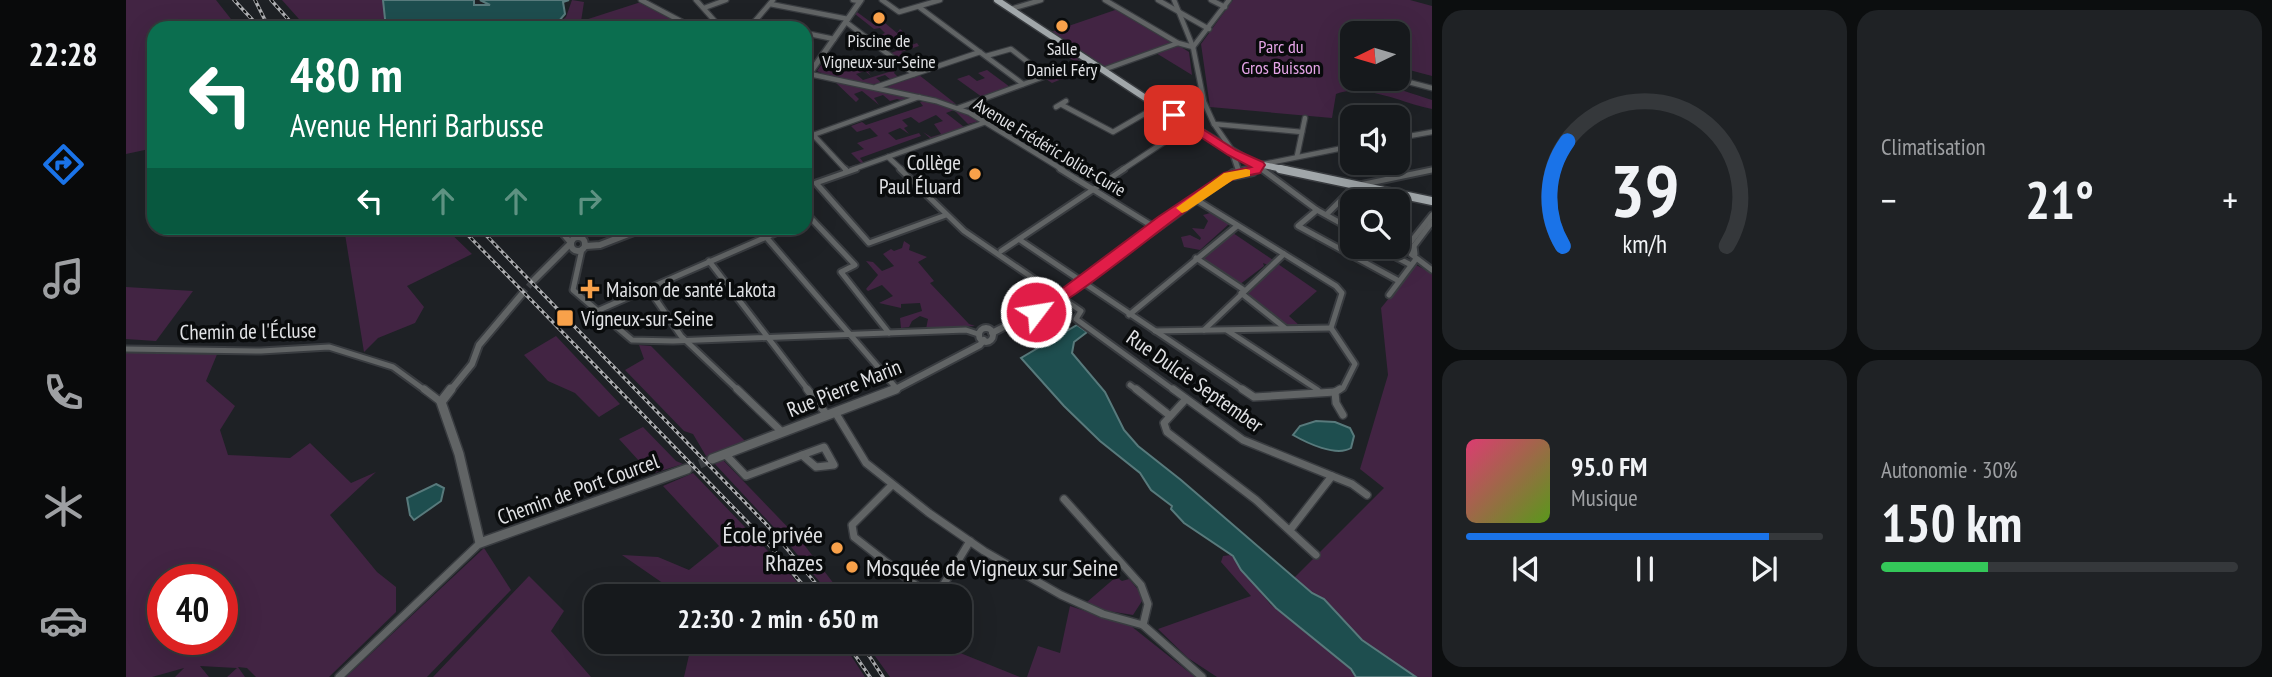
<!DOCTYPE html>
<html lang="fr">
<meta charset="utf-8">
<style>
:root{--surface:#16191c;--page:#1f2225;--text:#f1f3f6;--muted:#9ea0a3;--line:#35383b;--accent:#1a73e8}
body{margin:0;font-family:"PT Sans Narrow",sans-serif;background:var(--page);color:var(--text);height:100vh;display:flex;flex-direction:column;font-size:26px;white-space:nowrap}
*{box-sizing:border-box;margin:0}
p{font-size:23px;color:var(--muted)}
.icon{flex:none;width:38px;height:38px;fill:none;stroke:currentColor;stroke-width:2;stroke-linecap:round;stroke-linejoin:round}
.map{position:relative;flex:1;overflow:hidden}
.drawer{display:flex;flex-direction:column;gap:10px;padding:10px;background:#0c0e0f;width:840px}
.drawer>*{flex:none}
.hud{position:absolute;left:21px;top:21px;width:665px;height:214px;border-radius:21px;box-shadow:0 7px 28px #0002,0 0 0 2px var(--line);background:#0b6e4f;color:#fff;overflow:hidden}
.needle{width:46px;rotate:265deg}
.fabs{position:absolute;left:1214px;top:21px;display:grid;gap:14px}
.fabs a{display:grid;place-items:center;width:70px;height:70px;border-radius:14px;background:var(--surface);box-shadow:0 7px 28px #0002,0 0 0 2px var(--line);font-size:35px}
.speed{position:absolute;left:21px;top:564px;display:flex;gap:14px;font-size:35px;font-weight:700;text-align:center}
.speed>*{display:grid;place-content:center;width:91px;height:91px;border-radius:50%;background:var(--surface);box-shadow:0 7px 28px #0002,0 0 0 2px var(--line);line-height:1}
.speed .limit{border:10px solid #d22;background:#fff;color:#111}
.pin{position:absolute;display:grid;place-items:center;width:60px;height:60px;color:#fff;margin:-30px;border-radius:14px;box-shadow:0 4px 10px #0006}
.me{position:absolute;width:77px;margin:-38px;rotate:59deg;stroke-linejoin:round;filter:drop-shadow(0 0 5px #0008)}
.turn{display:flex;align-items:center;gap:24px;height:147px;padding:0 28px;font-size:32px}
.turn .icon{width:91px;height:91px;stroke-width:2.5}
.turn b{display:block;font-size:49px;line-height:60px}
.lanes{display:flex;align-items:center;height:66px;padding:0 28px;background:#0003;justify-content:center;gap:35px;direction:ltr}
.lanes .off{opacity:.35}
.big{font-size:52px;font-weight:700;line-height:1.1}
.drawer .widget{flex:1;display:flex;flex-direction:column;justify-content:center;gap:10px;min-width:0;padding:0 24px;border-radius:21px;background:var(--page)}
.drawer .dial{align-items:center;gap:0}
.dial svg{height:182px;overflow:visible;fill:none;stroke:var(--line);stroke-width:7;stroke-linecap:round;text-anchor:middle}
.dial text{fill:var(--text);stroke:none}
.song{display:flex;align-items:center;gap:21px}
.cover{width:84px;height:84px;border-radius:10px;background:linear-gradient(135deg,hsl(340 70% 55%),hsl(90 70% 35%))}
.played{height:7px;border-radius:4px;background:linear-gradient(90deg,var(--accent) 85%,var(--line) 85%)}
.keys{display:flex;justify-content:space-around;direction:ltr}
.heat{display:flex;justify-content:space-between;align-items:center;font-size:38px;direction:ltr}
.charge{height:10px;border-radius:5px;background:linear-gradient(90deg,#34c759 30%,var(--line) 0)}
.drawer .tiles{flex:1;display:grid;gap:10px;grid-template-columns:repeat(2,1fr)}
.trip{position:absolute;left:458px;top:584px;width:388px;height:70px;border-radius:21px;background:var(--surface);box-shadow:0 7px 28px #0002,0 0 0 2px var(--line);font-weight:700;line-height:70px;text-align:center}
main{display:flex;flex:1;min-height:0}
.tabs{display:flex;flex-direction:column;width:126px;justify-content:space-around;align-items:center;background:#090a0b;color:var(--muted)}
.tabs .icon{width:49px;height:49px}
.tabs .selected{color:var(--accent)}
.tabs b{font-size:32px;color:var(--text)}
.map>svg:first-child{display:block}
.green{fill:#422443;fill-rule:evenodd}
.water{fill:#1e4e4f;stroke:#587a7c;stroke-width:2}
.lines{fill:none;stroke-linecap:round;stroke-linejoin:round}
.tertiary-tunnel-far1{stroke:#3b3e42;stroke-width:6;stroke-dasharray:6 3.5;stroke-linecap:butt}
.tertiary-tunnel{stroke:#3b3e42;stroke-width:9;stroke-dasharray:9 4.5;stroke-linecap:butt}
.minor-far2-casing{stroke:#393c40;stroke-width:7}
.minor-far1-casing{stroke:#393c40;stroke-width:9}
.minor-casing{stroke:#393c40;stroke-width:10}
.tertiary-far2-casing{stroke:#393c40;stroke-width:8}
.tertiary-far1-casing{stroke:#393c40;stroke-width:10}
.tertiary-casing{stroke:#393c40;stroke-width:12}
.primary-far1-casing{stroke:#393c40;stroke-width:9}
.primary-casing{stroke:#393c40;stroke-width:11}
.minor-far2{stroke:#616465;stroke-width:4.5}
.minor-far1{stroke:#616465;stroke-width:5}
.minor{stroke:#616465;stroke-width:7}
.tertiary-far2{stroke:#616465;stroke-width:5}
.tertiary-far1{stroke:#616465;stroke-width:6}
.tertiary{stroke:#616465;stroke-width:9}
.primary-far1{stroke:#a1a7aa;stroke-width:6}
.primary{stroke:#a1a7aa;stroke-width:8}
.rail-casing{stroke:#afb0b3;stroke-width:3.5}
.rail{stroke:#090b0c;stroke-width:2;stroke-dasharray:3.5;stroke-linecap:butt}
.route{fill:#e11d48;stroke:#92132f;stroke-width:2}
.slow{fill:#f59e0b}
.poi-dot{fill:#f8a14a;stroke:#090b0c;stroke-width:2.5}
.labels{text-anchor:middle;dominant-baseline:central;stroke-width:7;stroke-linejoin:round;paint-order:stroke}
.far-poi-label{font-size:18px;fill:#e1e2e5;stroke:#090b0c}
.far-park-label{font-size:18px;fill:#e6a5e8;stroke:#090b0c}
.far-street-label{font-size:18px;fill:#e1e2e5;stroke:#090b0c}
.poi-label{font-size:21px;fill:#e1e2e5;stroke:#090b0c;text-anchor:start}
.street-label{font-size:21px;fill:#e1e2e5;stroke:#090b0c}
.near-poi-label{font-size:24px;fill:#e1e2e5;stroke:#090b0c;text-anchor:end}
</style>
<main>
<nav class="tabs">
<b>22:28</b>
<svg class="icon selected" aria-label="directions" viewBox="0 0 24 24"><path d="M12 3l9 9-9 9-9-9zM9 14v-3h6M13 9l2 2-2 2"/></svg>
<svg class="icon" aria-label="music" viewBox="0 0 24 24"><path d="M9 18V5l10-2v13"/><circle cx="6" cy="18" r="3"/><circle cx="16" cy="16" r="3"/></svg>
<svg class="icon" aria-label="phone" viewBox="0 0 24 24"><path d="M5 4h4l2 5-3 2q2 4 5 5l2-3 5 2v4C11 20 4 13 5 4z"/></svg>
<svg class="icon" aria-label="climate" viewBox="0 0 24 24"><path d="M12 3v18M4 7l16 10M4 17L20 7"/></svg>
<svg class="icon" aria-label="car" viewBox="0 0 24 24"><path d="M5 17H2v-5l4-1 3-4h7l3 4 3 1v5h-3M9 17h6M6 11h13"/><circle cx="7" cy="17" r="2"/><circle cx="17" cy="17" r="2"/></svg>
</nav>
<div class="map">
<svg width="1306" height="677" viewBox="0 0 1306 677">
<rect width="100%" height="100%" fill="#1e2125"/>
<!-- green -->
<g class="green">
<polygon points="0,0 90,0 112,28 28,28 28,148 0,154"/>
<polygon points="156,0 257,0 260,28 181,28"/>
<polygon points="446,0 458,2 454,28 427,28 440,17"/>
<path d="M1107,0H1284L1306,6V76L1272,67V33H1227V55L1217,53L1214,68L1227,73V79H1242L1261,90L1272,89L1306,100V109C1278,104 1239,83 1210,94L1206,118L1084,107L1075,44Z"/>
<polygon points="515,2 563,28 458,28 459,20"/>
<polygon points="992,9 1048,42 980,67 925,32"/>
<polygon points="731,12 750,26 759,23 771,33 774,29 781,35 779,37 786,39 775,43 780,47 791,43 793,46 775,52 795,68 787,72 765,53 773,50 755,35 759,33 754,28 748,29 729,14"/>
<polygon points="1052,45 1063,52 1066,75 1030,53"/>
<polygon points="939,49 963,68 926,83 920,79 927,75 923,72 926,70 933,75 941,72 933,66 938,64 934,61 944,65 951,62 930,52"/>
<path d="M698,61L712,68L740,62L750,70L742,72L745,76L739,71L730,74L737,80L766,71H769L768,73L773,78L765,80L759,75L750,78L756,83C738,87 708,79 691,71Z"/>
<polygon points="861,70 884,87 856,97 831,79 843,75 851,81 859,78 852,73"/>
<polygon points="793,75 830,104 758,88"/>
<polygon points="709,82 788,98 781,102 771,99 764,101 757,95 748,98 753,105 736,91 728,94 733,99 730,102"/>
<polygon points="799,101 826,108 854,121 842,124 828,110 820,113 838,127 805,139 797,132 805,137 815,134 808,124 817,121 810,115 793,123 785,117 776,120 782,126 778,128 783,134 774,128 762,133 770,140 793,133 795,136 734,158 737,162 743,162 736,164 725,153 738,149 731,143 752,136 744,128 731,132 725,126 736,122 740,125 797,106 794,102"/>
<polygon points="1084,213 1103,224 1074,250 1058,247 1055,237 1064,235 1074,240 1075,238 1066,228 1078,229 1082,221 1077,215"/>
<polygon points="218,228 319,228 346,254 281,286 298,307 289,323 252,338 238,352"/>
<polygon points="1107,233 1147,260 1142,265 1137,263 1138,266 1113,285 1074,260"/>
<polygon points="778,241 784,245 783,250 801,257 792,262 808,281 804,283 843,324 849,326 800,329 802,319 794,316 786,321 783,327 775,328 774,318 796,311 794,303 775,304 775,308 753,303 767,296 756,285 742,291 740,289 752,275 740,261 747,262 756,271 768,266 757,254 765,249 768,251 776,248"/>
<polygon points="1152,264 1191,291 1163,316 1174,326 1160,326 1120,295"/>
<polygon points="1290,265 1306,273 1306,677 1290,677 1236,640 1198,599 1186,593 1168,578 1258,488 1234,469 1262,375 1255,308"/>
<polygon points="0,287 67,291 30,341 0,339"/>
<polygon points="430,336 494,404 473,417 449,393 422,381 398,355"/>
<polygon points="513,345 525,346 620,442 582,458 580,456 567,434 558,431 499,370 518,359"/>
<path d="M0,350L92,352L80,381L109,406L94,430L102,455L164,458L184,443L225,483L250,472L204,515L251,572L270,587V612L203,677H130L121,668L112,667L119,677H101L111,668L74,666L83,677H49L58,668L26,677H0ZM37,579H96V639H37Z"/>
<polygon points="517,427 550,461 557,464 525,474 493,439"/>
<polygon points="596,459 676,542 718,597 706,597 657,537 587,462"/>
<polygon points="567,473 666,576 682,597 557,597 496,555 532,557 563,570 593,546 537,486"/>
<polygon points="358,548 385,590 301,677 220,677"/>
<polygon points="1105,555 1144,604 1223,668 1229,677 1091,677 1062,658 1032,629 1125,596 1095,562 1097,556"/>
<polygon points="403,576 438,611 425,631 465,677 307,677"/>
<polygon points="990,577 996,581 1003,579 1014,592 1016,601 1007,615 976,610 961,602"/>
<polygon points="944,606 1005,626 1069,677 901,677 912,646 934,653"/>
<polygon points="566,642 716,642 739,677 558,677"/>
<polygon points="739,642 752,642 761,654 770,656 772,650 762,642 807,642 894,677 764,677"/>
</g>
<!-- water -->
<g class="water">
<polygon points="257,0 348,0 348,5 364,5 354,0 443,0 437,2 439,14 427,28 260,28"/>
<polygon points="951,325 961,332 948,342 946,353 979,392 998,430 1012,446 1055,480 1186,593 1198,599 1236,640 1290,677 1230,677 1225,669 1150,608 1115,570 1107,556 1058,523 1045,509 1046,506 1025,490 1014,473 974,441 938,406 895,358"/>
<path d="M1190,421L1209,422L1224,428L1228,436L1225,448C1210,457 1181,443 1167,435L1174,426Z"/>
<polygon points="310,484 318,488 315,501 288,520 284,515 281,498"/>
</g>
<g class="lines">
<!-- tertiary-tunnel-far1 -->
<polyline class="tertiary-tunnel-far1" points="396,294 408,280"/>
<!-- tertiary-tunnel -->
<polyline class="tertiary-tunnel" points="561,469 586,459"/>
<defs>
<g id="minor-far2">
<polyline points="515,0 568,28"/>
<polyline points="570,0 595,28"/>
<polyline points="727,0 734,1"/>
<polyline points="756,0 773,12 814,0"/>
<polyline points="979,0 1052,43 1067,47"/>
<polyline points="1032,0 1083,29"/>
<polyline points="1048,0 1067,47 1078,102 1088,124 1106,150"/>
<polyline points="1085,0 1099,7"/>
<polyline points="644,4 722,19"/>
<polyline points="793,7 897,84"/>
<polyline points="578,8 600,0"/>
<polyline points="885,9 915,0"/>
<polyline points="628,22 656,28"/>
<polyline points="720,22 788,74"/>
<polyline points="623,28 647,0"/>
<polyline points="679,33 708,39"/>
<polyline points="1067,47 1103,0"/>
<polyline points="1222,63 1227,65"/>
<polyline points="977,70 1052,43"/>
<polyline points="679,73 810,101 844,113 937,170"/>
<polyline points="1271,79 1306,88"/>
<polyline points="750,87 854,52"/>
<polyline points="936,105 987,132 1032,106"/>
<polyline points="930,107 940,101"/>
<polyline points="832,108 920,76 885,49 860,56"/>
<polyline points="1232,117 1233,110"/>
<polyline points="1088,124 1176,132"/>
<polyline points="679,126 720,170"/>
<polyline points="687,135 793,97"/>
<polyline points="1272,138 1306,132"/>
<polyline points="1171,156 1179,118"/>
<polyline points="762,157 776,170"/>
<polyline points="1133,165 1227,146"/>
<polyline points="725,170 860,122"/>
<polyline points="996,170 1061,127"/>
</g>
<g id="minor-far1">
<polyline points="719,169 721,171"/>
<polyline points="730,169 690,183 743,243 820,215"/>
<polyline points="774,169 838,231 955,311 950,319 1049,391"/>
<polyline points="934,169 1028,227"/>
<polyline points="1137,170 1191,210 1227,230"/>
<polyline points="1069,199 1210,286 1216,293 1205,328 1229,364 1217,388 1211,391"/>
<polyline points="1191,210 1172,226 1273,281"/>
<polyline points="679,212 729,265 715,272 763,333"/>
<polyline points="1201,214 1229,186 1306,170"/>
<polyline points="1306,215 1283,244 1285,254 1306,270"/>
<polyline points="432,228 444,242"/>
<polyline points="640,237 771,389"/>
<polyline points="894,240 1119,391"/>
<polyline points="446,241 453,228"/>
<polyline points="1251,247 1285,265"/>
<polyline points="456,249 447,290 506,340 547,341 840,330 852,334"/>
<polyline points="875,251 998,169"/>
<polyline points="1289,254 1288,246 1306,222"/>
<polyline points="1070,258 1118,290"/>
<polyline points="583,261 683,391"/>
<polyline points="522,288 555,336 613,391"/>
<polyline points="1115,293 1159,328"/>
<polyline points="1263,295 1290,259"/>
<polyline points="471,311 661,228"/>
<polyline points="1003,315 1111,226"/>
<polyline points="1078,330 1158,254"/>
<polyline points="1029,331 1205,328"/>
<polyline points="1102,331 1192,390"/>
<polyline points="0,349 135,351 203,347 267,367 300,391"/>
<polyline points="1004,385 1012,391"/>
</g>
<g id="minor">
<polyline points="298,389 315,402"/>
<polyline points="611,389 656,432"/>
<polyline points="681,389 701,415"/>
<polyline points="1010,389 1043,415"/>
<polyline points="1047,389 1117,440 1226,484 1241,495"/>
<polyline points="1116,389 1128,397 1209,392"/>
<polyline points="1209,392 1214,389"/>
<polyline points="1209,392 1210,403 1217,415"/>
<polyline points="1060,399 1038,423 1041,432 1130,500 1190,555"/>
<polyline points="709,412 740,463 803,513 858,551 935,595 977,614 1017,625 1076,677"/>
<polygon points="698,447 708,465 690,467 676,455"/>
<polyline points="599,454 620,476 676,455"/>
<polyline points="766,485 726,525 728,537 801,594 813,592 844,541"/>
<polyline points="938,499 1015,585 1022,604 1017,625"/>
<polyline points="1164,530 1206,476"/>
<polyline points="213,677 354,543"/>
</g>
<g id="tertiary-far2">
<polyline points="679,80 735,0"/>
<polyline points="1108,157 1112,169"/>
<polyline points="1119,170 1131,168"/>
<polyline points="1129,170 1131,168"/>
</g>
<g id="tertiary-far1">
<polyline points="1107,176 1127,172 1130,169"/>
<circle cx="452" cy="244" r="7"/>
<polyline points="460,246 474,245 518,228"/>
<polyline points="408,280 443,245"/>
<circle cx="860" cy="335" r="7"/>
<polyline points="866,333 934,298 1107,173 1128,169"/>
<polyline points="324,391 346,364 353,345 396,294"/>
<polyline points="766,391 854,345 858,340"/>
</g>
<g id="tertiary">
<polyline points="325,389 315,402 333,454 354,543 561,469"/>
<polyline points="586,459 770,389"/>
</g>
<polyline id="primary-far1" points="871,0 1024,101 1127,163 1162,170"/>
<polyline id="primary" points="1154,169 1306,201"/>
</defs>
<!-- minor-far2 casing -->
<use href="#minor-far2" class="minor-far2-casing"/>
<!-- minor-far1 casing -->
<use href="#minor-far1" class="minor-far1-casing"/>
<!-- minor casing -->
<use href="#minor" class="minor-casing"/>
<!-- tertiary-far2 casing -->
<use href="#tertiary-far2" class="tertiary-far2-casing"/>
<!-- tertiary-far1 casing -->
<use href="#tertiary-far1" class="tertiary-far1-casing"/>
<!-- tertiary casing -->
<use href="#tertiary" class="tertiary-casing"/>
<!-- primary-far1 casing -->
<use href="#primary-far1" class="primary-far1-casing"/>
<!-- primary casing -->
<use href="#primary" class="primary-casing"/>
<!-- minor-far2 -->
<use href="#minor-far2" class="minor-far2"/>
<!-- minor-far1 -->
<use href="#minor-far1" class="minor-far1"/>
<!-- minor -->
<use href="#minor" class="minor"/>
<!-- tertiary-far2 -->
<use href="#tertiary-far2" class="tertiary-far2"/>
<!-- tertiary-far1 -->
<use href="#tertiary-far1" class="tertiary-far1"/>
<!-- tertiary -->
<use href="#tertiary" class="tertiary"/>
<!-- primary-far1 -->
<use href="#primary-far1" class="primary-far1"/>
<!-- primary -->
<use href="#primary" class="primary"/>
<defs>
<g id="rail">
<polyline points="108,0 134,28"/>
<polyline points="129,0 143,28"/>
<polyline points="145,0 170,28"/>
<polyline points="335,228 639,540 687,597"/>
<polyline points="353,228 641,525 701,597"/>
<polyline points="720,642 744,677"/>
<polyline points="734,642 757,677"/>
</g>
</defs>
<!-- rail casing -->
<use href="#rail" class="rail-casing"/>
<!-- rail -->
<use href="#rail" class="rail"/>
</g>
<!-- route -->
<path class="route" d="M1048,111L1110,150L1137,162L1139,165L1134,173C1126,175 1116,176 1108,179C1071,194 928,323 904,316L902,312L904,308L929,294L1032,217L1098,173L1125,167L1102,155L1044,117V112Z"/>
<!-- slow -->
<polygon class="slow" points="1120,169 1124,170 1124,176 1107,180 1061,211 1056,213 1050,208 1098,173"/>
<!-- markers -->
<g class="poi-dot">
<circle cx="753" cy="18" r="7"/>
<circle cx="936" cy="26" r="7"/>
<circle cx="849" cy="174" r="7"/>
<path d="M460.5 278.5h7v7h7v7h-7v7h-7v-7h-7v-7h7z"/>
<rect x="430" y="309" width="18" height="18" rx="3.5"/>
<circle cx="711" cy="548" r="7"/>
<circle cx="726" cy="567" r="7"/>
</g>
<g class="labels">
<!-- far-poi labels -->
<g class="far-poi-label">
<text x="753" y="40">Piscine de<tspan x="753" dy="21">Vigneux-sur-Seine</tspan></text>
<text x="936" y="48">Salle<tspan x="936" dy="21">Daniel Féry</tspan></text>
</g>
<!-- far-park labels -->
<g class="far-park-label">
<text x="1155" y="46">Parc du<tspan x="1155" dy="21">Gros Buisson</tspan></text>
</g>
<!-- far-street labels -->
<g class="far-street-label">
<text transform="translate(924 147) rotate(31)">Avenue Frédéric Joliot-Curie</text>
</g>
<!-- poi labels -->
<g class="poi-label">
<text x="835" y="162" text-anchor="end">Collège<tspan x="835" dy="24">Paul Éluard</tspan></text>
<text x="480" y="289">Maison de santé Lakota</text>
<text x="455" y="318">Vigneux-sur-Seine</text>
</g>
<!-- street labels -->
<g class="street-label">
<text transform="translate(122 331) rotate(-1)">Chemin de l'Écluse</text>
<text transform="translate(1069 381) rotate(35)">Rue Dulcie September</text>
<text transform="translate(718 388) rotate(-22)">Rue Pierre Marin</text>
<text transform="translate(452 489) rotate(-20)">Chemin de Port Courcel</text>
</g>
<!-- near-poi labels -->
<g class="near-poi-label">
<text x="697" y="534">École privée<tspan x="697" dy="28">Rhazes</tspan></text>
<text x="740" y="567" text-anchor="start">Mosquée de Vigneux sur Seine</text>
</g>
</g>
</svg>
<div class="fabs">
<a><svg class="needle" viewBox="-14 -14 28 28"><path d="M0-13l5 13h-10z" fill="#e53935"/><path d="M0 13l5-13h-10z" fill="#9ea0a3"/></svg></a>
<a><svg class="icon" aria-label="sound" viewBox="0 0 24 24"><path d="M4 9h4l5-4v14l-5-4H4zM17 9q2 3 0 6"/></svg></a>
<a><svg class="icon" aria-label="search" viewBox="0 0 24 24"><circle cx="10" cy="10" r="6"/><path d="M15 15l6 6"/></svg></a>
</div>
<div class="speed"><div class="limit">40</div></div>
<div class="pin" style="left:1048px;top:115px;background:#d93025"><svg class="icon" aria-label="arrive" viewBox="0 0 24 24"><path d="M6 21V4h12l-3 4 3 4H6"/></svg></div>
<svg class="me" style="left:910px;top:312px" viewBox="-20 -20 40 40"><circle r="17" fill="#e11d48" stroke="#fff" stroke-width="3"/><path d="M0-11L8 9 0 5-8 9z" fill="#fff"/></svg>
<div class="trip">22:30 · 2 min · 650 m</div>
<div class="hud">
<div class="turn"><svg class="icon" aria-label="left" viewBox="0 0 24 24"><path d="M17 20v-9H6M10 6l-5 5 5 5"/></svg><div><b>480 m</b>Avenue Henri Barbusse</div></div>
<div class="lanes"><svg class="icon" aria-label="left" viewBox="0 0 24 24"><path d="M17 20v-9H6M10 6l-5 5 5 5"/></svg><svg class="icon off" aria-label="ahead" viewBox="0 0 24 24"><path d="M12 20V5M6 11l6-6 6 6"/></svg><svg class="icon off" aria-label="ahead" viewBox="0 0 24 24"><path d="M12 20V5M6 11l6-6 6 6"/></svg><svg class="icon off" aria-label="right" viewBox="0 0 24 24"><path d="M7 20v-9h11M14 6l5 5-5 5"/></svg></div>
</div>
</div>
<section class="drawer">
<div class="tiles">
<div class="widget dial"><svg viewBox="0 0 100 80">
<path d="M14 69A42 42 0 1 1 86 69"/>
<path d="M14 69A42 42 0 0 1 16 23" stroke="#1a73e8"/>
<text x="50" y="56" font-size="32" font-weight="700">39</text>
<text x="50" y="72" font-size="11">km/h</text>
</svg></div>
<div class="widget"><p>Climatisation</p>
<div class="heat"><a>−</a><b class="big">21°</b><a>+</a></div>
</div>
<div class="widget">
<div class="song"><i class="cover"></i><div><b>95.0 FM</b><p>Musique</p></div></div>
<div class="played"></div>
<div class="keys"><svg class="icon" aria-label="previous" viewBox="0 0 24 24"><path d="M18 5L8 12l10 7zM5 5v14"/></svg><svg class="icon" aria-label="pause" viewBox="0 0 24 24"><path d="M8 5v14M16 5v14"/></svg><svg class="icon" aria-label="next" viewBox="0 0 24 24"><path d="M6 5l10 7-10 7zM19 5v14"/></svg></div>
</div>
<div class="widget"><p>Autonomie · 30%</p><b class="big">150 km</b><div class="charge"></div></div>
</div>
</section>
</main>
